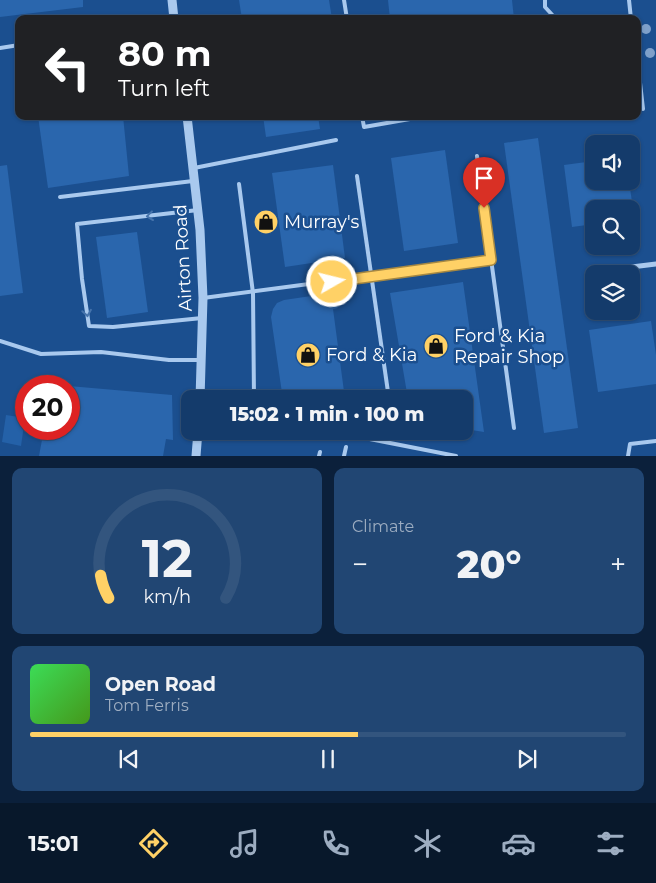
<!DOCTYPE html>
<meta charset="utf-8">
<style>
:root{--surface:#143b6b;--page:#214673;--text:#f1f3f6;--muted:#9dadc1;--line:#33557e;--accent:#ffd166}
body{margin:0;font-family:Montserrat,sans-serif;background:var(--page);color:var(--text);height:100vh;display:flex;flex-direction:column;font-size:19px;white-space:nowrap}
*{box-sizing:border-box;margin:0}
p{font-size:16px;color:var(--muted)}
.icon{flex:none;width:28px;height:28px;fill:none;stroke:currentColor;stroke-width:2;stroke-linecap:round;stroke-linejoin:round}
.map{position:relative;height:456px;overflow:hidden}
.sheet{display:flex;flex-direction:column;gap:12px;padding:12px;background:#0b203b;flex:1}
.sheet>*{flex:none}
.top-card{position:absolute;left:15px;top:15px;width:626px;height:105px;border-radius:10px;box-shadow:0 1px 4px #0004,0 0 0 1px var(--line);background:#202124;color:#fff;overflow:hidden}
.controls{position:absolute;left:585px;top:135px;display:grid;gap:10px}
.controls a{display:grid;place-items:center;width:55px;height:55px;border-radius:10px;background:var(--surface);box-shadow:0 1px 4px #0004,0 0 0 1px var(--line);font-size:25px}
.speed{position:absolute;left:15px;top:375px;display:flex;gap:10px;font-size:25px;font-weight:700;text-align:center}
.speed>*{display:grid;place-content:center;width:65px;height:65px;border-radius:50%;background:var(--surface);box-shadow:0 1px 4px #0004,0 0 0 1px var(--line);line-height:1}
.speed .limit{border:8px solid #d22;background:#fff;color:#111}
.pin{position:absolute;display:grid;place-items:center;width:42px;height:42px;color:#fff;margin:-51px -21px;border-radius:50% 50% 50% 0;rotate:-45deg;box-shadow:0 0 5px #0007}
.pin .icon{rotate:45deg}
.me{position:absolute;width:55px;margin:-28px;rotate:82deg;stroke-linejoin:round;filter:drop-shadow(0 0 4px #0008)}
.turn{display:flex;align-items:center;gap:18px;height:105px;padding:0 20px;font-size:22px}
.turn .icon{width:65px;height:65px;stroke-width:2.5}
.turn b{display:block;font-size:35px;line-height:42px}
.big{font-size:38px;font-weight:800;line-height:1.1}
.sheet .widget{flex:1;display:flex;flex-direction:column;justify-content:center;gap:8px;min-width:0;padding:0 18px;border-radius:10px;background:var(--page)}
.sheet .dial{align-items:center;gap:0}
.dial svg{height:130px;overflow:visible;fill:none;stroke:var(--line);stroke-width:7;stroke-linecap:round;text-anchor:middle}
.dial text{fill:var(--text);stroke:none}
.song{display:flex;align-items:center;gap:15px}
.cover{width:60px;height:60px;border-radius:8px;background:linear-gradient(135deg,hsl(130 70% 55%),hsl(100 70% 35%))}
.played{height:5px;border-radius:2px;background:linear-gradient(90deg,var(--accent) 55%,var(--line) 55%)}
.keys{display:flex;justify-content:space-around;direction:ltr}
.heat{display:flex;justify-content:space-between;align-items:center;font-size:28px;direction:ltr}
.sheet .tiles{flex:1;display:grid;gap:12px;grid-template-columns:1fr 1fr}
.widget:last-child{grid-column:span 2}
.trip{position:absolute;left:181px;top:390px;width:292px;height:50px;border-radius:10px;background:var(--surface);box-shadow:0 1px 4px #0004,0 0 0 1px var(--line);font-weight:800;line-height:50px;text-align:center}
.menu{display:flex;height:80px;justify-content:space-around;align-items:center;background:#08182b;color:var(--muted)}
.menu .icon{width:35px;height:35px}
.menu .active{color:var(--accent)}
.menu b{font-size:22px;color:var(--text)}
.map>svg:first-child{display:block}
.green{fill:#2461a8}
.building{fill:#2a66ad}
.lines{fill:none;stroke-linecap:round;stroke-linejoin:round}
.service{stroke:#a9c9ee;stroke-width:4}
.minor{stroke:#a9c9ee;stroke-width:5}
.tertiary{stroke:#a9c9ee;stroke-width:9}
.tree{fill:#7ea0ca}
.oneway{stroke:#4674ac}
.route-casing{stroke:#a68842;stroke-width:12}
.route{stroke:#ffd166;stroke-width:9}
.labels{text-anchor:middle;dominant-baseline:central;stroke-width:5;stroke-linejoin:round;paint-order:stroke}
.poi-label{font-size:18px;fill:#fff;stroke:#1b4f8f;text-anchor:start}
.street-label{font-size:18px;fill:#fff;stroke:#1b4f8f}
</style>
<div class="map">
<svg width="656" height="456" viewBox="0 0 656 456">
<rect width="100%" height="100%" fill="#1b4f8f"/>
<!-- green -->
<polygon class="green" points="6,415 25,418 21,446 2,442"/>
<!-- building -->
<g class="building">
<polygon points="0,0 83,0 83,7 0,17"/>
<polygon points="239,0 329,0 332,19 242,19"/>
<polygon points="388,0 512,0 514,19 390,19"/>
<polygon points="38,116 123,116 129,176 48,188"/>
<polygon points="263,116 318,116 320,129 266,137"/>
<polygon points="538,138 578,428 544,433 504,143"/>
<polygon points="445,150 458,243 404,251 391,158"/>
<polygon points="594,161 594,181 629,181 633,209 594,209 594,224 572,227 564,165"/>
<polygon points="7,165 23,293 0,296 0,166"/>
<polygon points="333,165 345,258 285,267 272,173"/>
<polygon points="137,232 148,312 107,318 96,237"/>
<polygon points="463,282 484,432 465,429 465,399 408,399 390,293"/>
<polygon points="318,295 330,298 338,308 333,309 345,399 285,399 282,393 271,317 273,309 277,303 284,300"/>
<polygon points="651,321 656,355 656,384 598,392 589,330"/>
<polygon points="69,386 172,395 173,440 166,439 163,456 39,456 44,429 69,429"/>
</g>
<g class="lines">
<!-- service -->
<g class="service">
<polyline points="344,0 347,19"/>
<polyline points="545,0 545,7 556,19"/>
<polyline points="629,0 631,19"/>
<polyline points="0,48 19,45"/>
<polyline points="638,65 643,109"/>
<polyline points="362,116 364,127 427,116"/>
<polyline points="477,156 514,428"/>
<polyline points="194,168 336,140"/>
<polyline points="357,176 389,399"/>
<polyline points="239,184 253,293 254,399"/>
<polyline points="60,197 193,181"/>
<polyline points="198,210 77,224 82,279 89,326 113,327 202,318"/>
<polyline points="203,298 491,260"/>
<polyline points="0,341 41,354 101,352 169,360 200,360"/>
<polyline points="329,431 456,456"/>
<polyline points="319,456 320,452"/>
<polyline points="344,456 346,447"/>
<polyline points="628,456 630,444 656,441"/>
</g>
<!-- minor -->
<polyline class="minor" points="591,272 656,264"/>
<!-- tertiary -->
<g class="tertiary">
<polyline points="172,0 174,19"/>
<polyline points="187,116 200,230 203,298 200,399"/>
<polyline points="196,456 198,431"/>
</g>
</g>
<!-- trees -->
<g class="tree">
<circle cx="646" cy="29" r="5"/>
<circle cx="650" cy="53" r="5"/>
</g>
<!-- one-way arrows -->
<defs><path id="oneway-chevron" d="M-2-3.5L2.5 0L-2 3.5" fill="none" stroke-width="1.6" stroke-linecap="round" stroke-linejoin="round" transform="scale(1.25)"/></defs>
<g class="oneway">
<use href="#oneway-chevron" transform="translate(150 216) rotate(173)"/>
<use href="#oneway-chevron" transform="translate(87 313) rotate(81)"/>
</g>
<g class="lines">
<defs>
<polyline id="route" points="332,282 491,260 484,208"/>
</defs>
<!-- route casing -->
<use href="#route" class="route-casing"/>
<!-- route -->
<use href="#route" class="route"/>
</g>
<!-- icons -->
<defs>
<symbol id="shop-disc" viewBox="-11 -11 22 22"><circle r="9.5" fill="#ffd166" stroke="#1b4f8f"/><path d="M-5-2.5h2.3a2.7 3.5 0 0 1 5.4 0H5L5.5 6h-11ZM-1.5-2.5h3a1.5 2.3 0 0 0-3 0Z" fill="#111"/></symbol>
</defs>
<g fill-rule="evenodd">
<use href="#shop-disc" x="252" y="208" width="28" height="28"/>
<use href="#shop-disc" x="422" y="332" width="28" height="28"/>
<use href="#shop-disc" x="294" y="341" width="28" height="28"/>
</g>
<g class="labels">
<!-- poi labels -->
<g class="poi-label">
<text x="284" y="222">Murray's</text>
<text x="454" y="336">Ford &amp; Kia<tspan x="454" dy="21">Repair Shop</tspan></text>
<text x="326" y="355">Ford &amp; Kia</text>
</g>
<!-- street labels -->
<g class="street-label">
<text transform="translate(183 258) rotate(-93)">Airton Road</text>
</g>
</g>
</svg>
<div class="controls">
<a><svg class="icon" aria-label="sound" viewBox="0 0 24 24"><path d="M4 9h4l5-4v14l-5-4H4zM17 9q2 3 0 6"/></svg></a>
<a><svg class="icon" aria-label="search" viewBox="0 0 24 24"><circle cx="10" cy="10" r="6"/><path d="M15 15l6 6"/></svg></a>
<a><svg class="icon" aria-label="layers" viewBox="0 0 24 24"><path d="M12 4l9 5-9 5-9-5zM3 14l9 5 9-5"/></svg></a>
</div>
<div class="speed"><div class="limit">20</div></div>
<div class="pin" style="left:484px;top:208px;background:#d93025"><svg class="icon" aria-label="arrive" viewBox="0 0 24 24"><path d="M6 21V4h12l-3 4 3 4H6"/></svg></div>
<svg class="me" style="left:332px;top:282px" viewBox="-20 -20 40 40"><circle r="17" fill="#ffd166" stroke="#fff" stroke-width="3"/><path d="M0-11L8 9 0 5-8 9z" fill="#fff"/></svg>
<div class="trip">15:02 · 1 min · 100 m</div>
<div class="top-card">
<div class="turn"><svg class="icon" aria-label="left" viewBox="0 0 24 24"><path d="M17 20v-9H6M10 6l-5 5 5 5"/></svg><div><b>80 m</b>Turn left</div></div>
</div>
</div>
<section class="sheet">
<div class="tiles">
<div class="widget dial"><svg viewBox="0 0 100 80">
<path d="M14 69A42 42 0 1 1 86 69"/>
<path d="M14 69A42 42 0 0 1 9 55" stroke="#ffd166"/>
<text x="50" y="56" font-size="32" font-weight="700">12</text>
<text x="50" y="72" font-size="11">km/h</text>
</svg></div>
<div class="widget"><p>Climate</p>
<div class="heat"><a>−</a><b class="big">20°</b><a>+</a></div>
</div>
<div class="widget">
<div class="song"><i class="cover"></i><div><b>Open Road</b><p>Tom Ferris</p></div></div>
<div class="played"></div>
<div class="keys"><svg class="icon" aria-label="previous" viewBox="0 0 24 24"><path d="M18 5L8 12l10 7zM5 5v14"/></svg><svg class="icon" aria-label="pause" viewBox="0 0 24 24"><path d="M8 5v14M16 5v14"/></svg><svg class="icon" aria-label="next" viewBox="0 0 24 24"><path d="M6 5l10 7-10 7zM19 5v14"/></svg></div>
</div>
</div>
</section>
<nav class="menu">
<b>15:01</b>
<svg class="icon active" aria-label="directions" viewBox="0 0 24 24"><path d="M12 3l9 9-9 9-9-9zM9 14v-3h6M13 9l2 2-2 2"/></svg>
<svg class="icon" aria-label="music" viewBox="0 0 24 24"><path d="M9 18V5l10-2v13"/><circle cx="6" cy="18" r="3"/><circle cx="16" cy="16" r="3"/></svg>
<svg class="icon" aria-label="phone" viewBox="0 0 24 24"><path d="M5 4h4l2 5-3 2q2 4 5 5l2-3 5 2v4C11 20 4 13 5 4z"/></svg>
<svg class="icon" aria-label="climate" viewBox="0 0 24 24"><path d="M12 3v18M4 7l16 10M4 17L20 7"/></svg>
<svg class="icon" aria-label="car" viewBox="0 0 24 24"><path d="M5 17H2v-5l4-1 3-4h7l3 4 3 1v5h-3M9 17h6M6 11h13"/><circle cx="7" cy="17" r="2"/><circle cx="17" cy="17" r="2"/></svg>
<svg class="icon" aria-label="filters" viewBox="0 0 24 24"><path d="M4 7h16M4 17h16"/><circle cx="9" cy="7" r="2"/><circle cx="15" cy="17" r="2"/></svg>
</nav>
